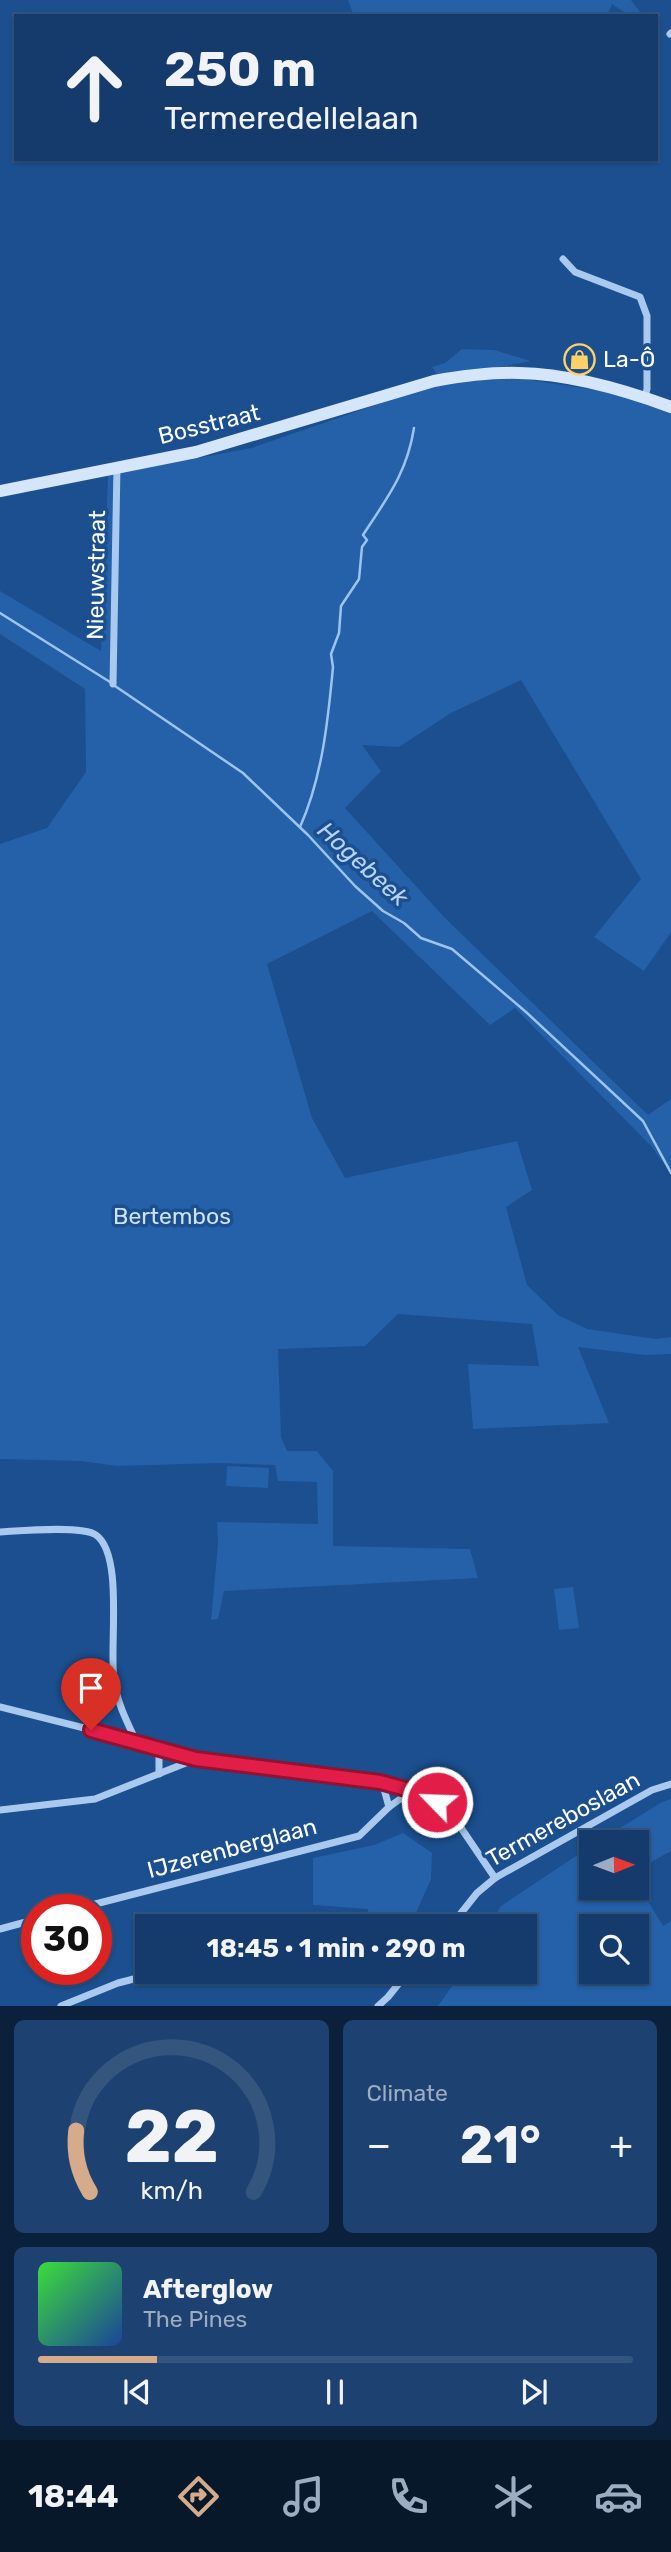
<!DOCTYPE html>
<meta charset="utf-8">
<style>
:root{--surface:#143b6b;--page:#1d4271;--text:#f1f3f6;--muted:#9dadc1;--line:#33557e;--accent:#d6ab8b}
body{margin:0;font-family:Rubik,sans-serif;background:var(--page);color:var(--text);height:100vh;display:flex;flex-direction:column;font-size:26px;white-space:nowrap}
*{box-sizing:border-box;margin:0}
p{font-size:23px;color:var(--muted)}
.icon{flex:none;width:38px;height:38px;fill:none;stroke:currentColor;stroke-width:2;stroke-linecap:round;stroke-linejoin:round}
.map{position:relative;height:2006px;overflow:hidden}
.sheet{display:flex;flex-direction:column;gap:14px;padding:14px;background:#0b203b;flex:1}
.sheet>*{flex:none}
.top-card{position:absolute;left:14px;top:14px;width:644px;height:147px;border-radius:0px;box-shadow:0 2px 5px #0004,0 0 0 2px var(--line);background:#143b6b;color:var(--text);overflow:hidden}
.needle{width:46px;rotate:89deg}
.buttons{position:absolute;left:579px;top:1830px;display:grid;gap:14px}
.buttons a{display:grid;place-items:center;width:70px;height:70px;border-radius:0px;background:var(--surface);box-shadow:0 2px 5px #0004,0 0 0 2px var(--line);font-size:35px}
.speed{position:absolute;left:21px;top:1894px;display:flex;gap:14px;font-size:35px;font-weight:700;text-align:center}
.speed>*{display:grid;place-content:center;width:91px;height:91px;border-radius:50%;background:var(--surface);box-shadow:0 2px 5px #0004,0 0 0 2px var(--line);line-height:1}
.speed .limit{border:10px solid #d22;background:#fff;color:#111}
.pin{position:absolute;display:grid;place-items:center;width:60px;height:60px;color:#fff;margin:-72px -30px;border-radius:50% 50% 50% 0;rotate:-45deg;box-shadow:0 0 7px #0007}
.pin .icon{rotate:45deg}
.me{position:absolute;width:77px;margin:-38px;rotate:294deg;stroke-linejoin:round;filter:drop-shadow(0 0 5px #0008)}
.turn{display:flex;align-items:center;gap:24px;height:147px;padding:0 35px;font-size:32px}
.turn .icon{width:91px;height:91px;stroke-width:2.5}
.turn b{display:block;font-size:49px;line-height:60px}
.big{font-size:52px;font-weight:700;line-height:1.1}
.sheet .widget{flex:1;display:flex;flex-direction:column;justify-content:center;gap:10px;min-width:0;padding:0 24px;border-radius:10px;background:var(--page)}
.sheet .dial{align-items:center;gap:0}
.dial svg{height:182px;overflow:visible;fill:none;stroke:var(--line);stroke-width:7;stroke-linecap:round;text-anchor:middle}
.dial text{fill:var(--text);stroke:none}
.song{display:flex;align-items:center;gap:21px}
.cover{width:84px;height:84px;border-radius:10px;background:linear-gradient(135deg,hsl(120 70% 55%),hsl(220 70% 35%))}
.played{height:7px;border-radius:4px;background:linear-gradient(90deg,var(--accent) 20%,var(--line) 20%)}
.keys{display:flex;justify-content:space-around;direction:ltr}
.heat{display:flex;justify-content:space-between;align-items:center;font-size:38px;direction:ltr}
.sheet .tiles{flex:1;display:grid;gap:14px;grid-template-columns:1fr 1fr}
.widget:last-child{grid-column:span 2}
.trip{position:absolute;left:135px;top:1914px;width:402px;height:70px;border-radius:0px;background:var(--surface);box-shadow:0 2px 5px #0004,0 0 0 2px var(--line);font-weight:700;line-height:70px;text-align:center}
.tab-bar{display:flex;height:112px;justify-content:space-around;align-items:center;background:#08182b;color:var(--muted)}
.tab-bar .icon{width:49px;height:49px}
.tab-bar .active{color:var(--accent)}
.tab-bar b{font-size:32px;color:var(--text)}
.map>svg:first-child{display:block}
.green{fill:#2461a8;fill-rule:evenodd}
.lines{fill:none;stroke-linecap:round;stroke-linejoin:round}
.stream{stroke:#9cc4f0;stroke-width:2.5}
.street{stroke:#a9c9ee;stroke-width:7}
.secondary{stroke:#d6e6fa;stroke-width:12}
.route-casing{stroke:#92132f;stroke-width:18}
.route{stroke:#e11d48;stroke-width:12}
.labels{text-anchor:middle;dominant-baseline:central;stroke-width:7;stroke-linejoin:round;paint-order:stroke}
.poi-label{font-size:23px;fill:#fff;stroke:#1b4f8f;text-anchor:start}
.street-label{font-size:23px;fill:#fff;stroke:#1b4f8f}
.park-label{font-size:23px;fill:#cfe3fa;stroke:#1b4f8f}
.water-label{font-size:24px;font-style:italic;fill:#b5d3f5;stroke:#1b4f8f}
</style>
<div class="map">
<svg width="671" height="2006" viewBox="0 0 671 2006">
<rect width="100%" height="100%" fill="#1b4f8f"/>
<!-- green -->
<g class="green">
<polygon points="348,0 631,0 640,12 638,16 630,16 612,4 607,16 354,16"/>
<path d="M462,349L494,350L531,361C501,368 469,370 438,375L432,367L445,363Z"/>
<polygon points="516,378 617,393 671,413 671,932 644,971 594,937 641,879 521,680 451,713 399,747 362,745 381,771 345,808 445,918 648,1115 671,1099 671,1173 651,1146 515,1008 490,1025 372,911 267,964 312,1118 345,1178 517,1141 532,1190 506,1207 527,1285 558,1315 587,1329 656,1339 671,1337 671,1354 645,1355 578,1347 609,1423 473,1429 468,1364 539,1366 532,1324 398,1314 365,1346 278,1349 281,1437 287,1451 317,1451 333,1471 333,1546 470,1549 478,1578 224,1591 218,1619 211,1620 218,1544 217,1522 318,1524 317,1482 278,1481 275,1465 219,1463 117,1466 81,1461 0,1459 0,844 47,828 86,772 85,689 0,634 0,591 101,651 108,475 251,448 425,388 485,379"/>
<polygon points="227,1466 269,1468 268,1488 226,1486"/>
<polygon points="573,1587 579,1628 559,1630 554,1589"/>
<polygon points="671,1799 671,1851 637,1870 637,1843 596,1843 662,1802"/>
<polygon points="403,1833 432,1853 431,1879 415,1915 423,1927 370,1927 368,1909 313,1905 313,1858 374,1845"/>
<path d="M591,1846L592,1888H637V1883L663,1926L671,1921V2006H438L462,1972H525V1927H489L501,1906ZM592,1927H637V1972H592Z"/>
</g>
<g class="lines">
<!-- stream -->
<g class="stream">
<polyline points="0,613 110,682"/>
<polyline points="115,686 243,773 308,835 355,886 383,911 404,923 421,938 452,949 526,1012 643,1121 671,1173"/>
<path d="M300,827C322,778 328,721 333,667L331,654L339,633L341,606L359,579L362,547L367,540L363,535C387,498 407,473 414,428"/>
</g>
<!-- street -->
<g class="street">
<polyline points="670,34 671,33"/>
<polyline points="563,259 575,272 640,297 647,316 647,389 645,397"/>
<polyline points="113,684 117,467"/>
<path d="M0,1532C19,1531 82,1525 96,1535C124,1555 109,1647 114,1681C117,1702 127,1722 136,1741L196,1759L380,1782L424,1795L437,1802L455,1819L495,1878"/>
<polyline points="0,1707 136,1741"/>
<polyline points="159,1774 159,1749"/>
<polyline points="380,1782 384,1789 389,1807 407,1794 415,1792"/>
<polyline points="0,1810 95,1799 196,1759"/>
<polyline points="76,1909 359,1836 389,1807"/>
<polyline points="450,1927 477,1893 495,1878 652,1790 671,1784"/>
<polyline points="0,1929 37,1919"/>
<polyline points="386,1972 403,1976"/>
<polyline points="61,2006 118,1983 161,1972"/>
<polyline points="378,2006 388,1997 408,1972"/>
</g>
<!-- secondary -->
<path class="secondary" d="M0,491L196,452L434,381C462,376 490,372 519,373C568,374 625,390 671,407"/>
</g>
<g class="lines">
<defs>
<polyline id="route" points="91,1730 196,1759 380,1782 424,1794 437,1802"/>
</defs>
<!-- route casing -->
<use href="#route" class="route-casing"/>
<!-- route -->
<use href="#route" class="route"/>
</g>
<!-- icons -->
<defs>
<symbol id="shop-ring" viewBox="-11 -11 22 22"><circle r="9.5" fill="#1b4f8f" stroke="#ffd166" stroke-width="1.5"/><path d="M-5-2.5h2.3a2.7 3.5 0 0 1 5.4 0H5L5.5 6h-11ZM-1.5-2.5h3a1.5 2.3 0 0 0-3 0Z" fill="#ffd166"/></symbol>
</defs>
<g fill-rule="evenodd">
<use href="#shop-ring" x="562" y="342" width="35" height="35"/>
</g>
<g class="labels">
<!-- poi labels -->
<g class="poi-label">
<text x="603" y="359">La-Ô</text>
</g>
<!-- street labels -->
<g class="street-label">
<text transform="translate(209 424) rotate(-14)">Bosstraat</text>
<text transform="translate(96 575) rotate(-89)">Nieuwstraat</text>
<text transform="translate(563 1819) rotate(-29)">Termereboslaan</text>
<text transform="translate(232 1848) rotate(-15)">IJzerenberglaan</text>
</g>
<!-- park labels -->
<g class="park-label">
<text x="172" y="1216">Bertembos</text>
</g>
<!-- water labels -->
<g class="water-label">
<text transform="translate(363 864) rotate(42)">Hogebeek</text>
</g>
</g>
</svg>
<div class="buttons">
<a><svg class="needle" viewBox="-14 -14 28 28"><path d="M0-13l5 13h-10z" fill="#e53935"/><path d="M0 13l5-13h-10z" fill="#9dadc1"/></svg></a>
<a><svg class="icon" aria-label="search" viewBox="0 0 24 24"><circle cx="10" cy="10" r="6"/><path d="M15 15l6 6"/></svg></a>
</div>
<div class="speed"><div class="limit">30</div></div>
<div class="pin" style="left:91px;top:1730px;background:#d93025"><svg class="icon" aria-label="arrive" viewBox="0 0 24 24"><path d="M6 21V4h12l-3 4 3 4H6"/></svg></div>
<svg class="me" style="left:437px;top:1802px" viewBox="-20 -20 40 40"><circle r="17" fill="#e11d48" stroke="#fff" stroke-width="3"/><path d="M0-11L8 9 0 5-8 9z" fill="#fff"/></svg>
<div class="trip">18:45 · 1 min · 290 m</div>
<div class="top-card">
<div class="turn"><svg class="icon" aria-label="ahead" viewBox="0 0 24 24"><path d="M12 20V5M6 11l6-6 6 6"/></svg><div><b>250 m</b>Termeredellelaan</div></div>
</div>
</div>
<section class="sheet">
<div class="tiles">
<div class="widget dial"><svg viewBox="0 0 100 80">
<path d="M14 69A42 42 0 1 1 86 69"/>
<path d="M14 69A42 42 0 0 1 8 42" stroke="#d6ab8b"/>
<text x="50" y="56" font-size="32" font-weight="700">22</text>
<text x="50" y="72" font-size="11">km/h</text>
</svg></div>
<div class="widget"><p>Climate</p>
<div class="heat"><a>−</a><b class="big">21°</b><a>+</a></div>
</div>
<div class="widget">
<div class="song"><i class="cover"></i><div><b>Afterglow</b><p>The Pines</p></div></div>
<div class="played"></div>
<div class="keys"><svg class="icon" aria-label="previous" viewBox="0 0 24 24"><path d="M18 5L8 12l10 7zM5 5v14"/></svg><svg class="icon" aria-label="pause" viewBox="0 0 24 24"><path d="M8 5v14M16 5v14"/></svg><svg class="icon" aria-label="next" viewBox="0 0 24 24"><path d="M6 5l10 7-10 7zM19 5v14"/></svg></div>
</div>
</div>
</section>
<nav class="tab-bar">
<b>18:44</b>
<svg class="icon active" aria-label="directions" viewBox="0 0 24 24"><path d="M12 3l9 9-9 9-9-9zM9 14v-3h6M13 9l2 2-2 2"/></svg>
<svg class="icon" aria-label="music" viewBox="0 0 24 24"><path d="M9 18V5l10-2v13"/><circle cx="6" cy="18" r="3"/><circle cx="16" cy="16" r="3"/></svg>
<svg class="icon" aria-label="phone" viewBox="0 0 24 24"><path d="M5 4h4l2 5-3 2q2 4 5 5l2-3 5 2v4C11 20 4 13 5 4z"/></svg>
<svg class="icon" aria-label="climate" viewBox="0 0 24 24"><path d="M12 3v18M4 7l16 10M4 17L20 7"/></svg>
<svg class="icon" aria-label="car" viewBox="0 0 24 24"><path d="M5 17H2v-5l4-1 3-4h7l3 4 3 1v5h-3M9 17h6M6 11h13"/><circle cx="7" cy="17" r="2"/><circle cx="17" cy="17" r="2"/></svg>
</nav>
